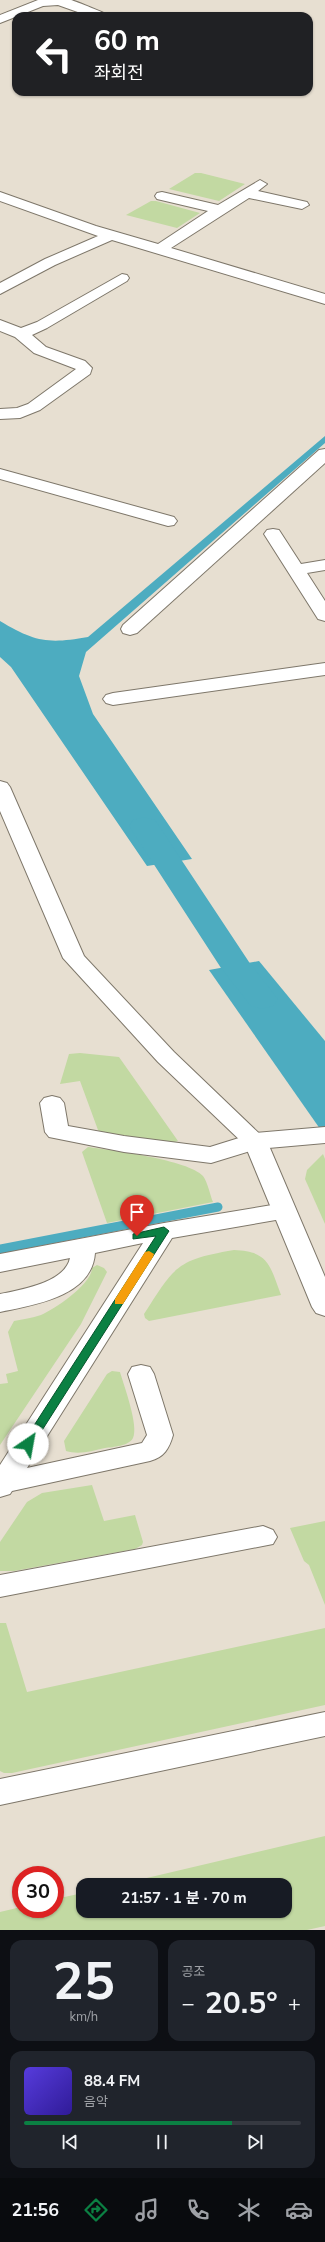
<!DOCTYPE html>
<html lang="ko">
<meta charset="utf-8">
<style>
:root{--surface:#171b24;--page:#20242c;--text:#f1f3f6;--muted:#9ea1a6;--line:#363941;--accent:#0b8043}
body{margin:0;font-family:"Nunito Sans","Noto Sans KR",sans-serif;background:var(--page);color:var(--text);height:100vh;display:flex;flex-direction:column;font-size:15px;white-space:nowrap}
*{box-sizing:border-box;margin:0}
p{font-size:13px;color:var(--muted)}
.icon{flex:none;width:22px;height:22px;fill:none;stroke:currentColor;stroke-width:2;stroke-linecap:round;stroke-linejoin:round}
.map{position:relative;height:1930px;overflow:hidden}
.drawer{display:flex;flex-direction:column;gap:10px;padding:10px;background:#0d0f14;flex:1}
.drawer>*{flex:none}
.guide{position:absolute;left:12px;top:12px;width:301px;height:84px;border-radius:12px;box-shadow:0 1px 3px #0004;background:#202124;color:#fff;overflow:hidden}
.speed{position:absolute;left:12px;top:1866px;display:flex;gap:8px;font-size:20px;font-weight:700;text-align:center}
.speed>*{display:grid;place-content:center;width:52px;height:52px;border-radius:50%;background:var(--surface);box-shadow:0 1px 3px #0004;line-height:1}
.speed .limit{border:6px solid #d22;background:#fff;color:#111}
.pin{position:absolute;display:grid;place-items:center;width:34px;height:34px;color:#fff;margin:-41px -17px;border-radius:50% 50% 50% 0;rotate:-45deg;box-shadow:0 0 4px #0007}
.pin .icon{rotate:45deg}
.me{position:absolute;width:44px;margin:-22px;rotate:33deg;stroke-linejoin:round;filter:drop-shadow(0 0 3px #0008)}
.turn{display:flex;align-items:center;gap:14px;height:84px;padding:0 16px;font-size:18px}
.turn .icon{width:52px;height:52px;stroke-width:2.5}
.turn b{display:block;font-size:28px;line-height:34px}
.big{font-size:30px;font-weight:700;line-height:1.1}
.drawer .card{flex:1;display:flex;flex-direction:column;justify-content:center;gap:6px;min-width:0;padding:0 14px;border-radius:12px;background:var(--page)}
.drawer .dial{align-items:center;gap:0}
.dial b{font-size:52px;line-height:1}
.song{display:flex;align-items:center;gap:12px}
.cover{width:48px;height:48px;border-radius:6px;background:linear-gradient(135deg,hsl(250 70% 55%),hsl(250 70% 35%))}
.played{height:4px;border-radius:2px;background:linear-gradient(90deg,var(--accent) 75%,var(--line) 75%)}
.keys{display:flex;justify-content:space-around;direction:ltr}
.heat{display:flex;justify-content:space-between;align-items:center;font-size:22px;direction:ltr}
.drawer .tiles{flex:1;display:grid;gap:10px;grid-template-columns:1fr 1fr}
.card:last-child{grid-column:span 2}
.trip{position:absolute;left:76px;top:1878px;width:216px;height:40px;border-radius:12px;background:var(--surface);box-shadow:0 1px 3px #0004;font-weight:700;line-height:40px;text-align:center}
.tab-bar{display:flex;height:64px;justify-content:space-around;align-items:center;background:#090b0e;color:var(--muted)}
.tab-bar .icon{width:28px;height:28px}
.tab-bar .current{color:var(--accent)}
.tab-bar b{font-size:18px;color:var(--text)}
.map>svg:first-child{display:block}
.green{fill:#c2d9a2}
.water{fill:#4dacc0}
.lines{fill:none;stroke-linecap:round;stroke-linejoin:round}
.stream{stroke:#4dacc0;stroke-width:9}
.canal{fill:#4dacc0;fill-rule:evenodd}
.minor-casing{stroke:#7e776a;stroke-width:2}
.major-casing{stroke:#7e776a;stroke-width:2}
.minor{fill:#fff;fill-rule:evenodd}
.major{fill:#fff;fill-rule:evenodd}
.route{fill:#0b8043;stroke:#07532c}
.slow{fill:#f59e0b}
</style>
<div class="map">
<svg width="325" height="1930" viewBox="0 0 325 1930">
<rect width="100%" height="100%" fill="#e7dfd1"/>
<!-- green -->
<g class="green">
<polygon points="195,173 201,173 245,184 219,201 169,189"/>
<polygon points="151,201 156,201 200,213 177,228 126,215"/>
<polygon points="80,1053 119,1057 178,1141 172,1143 101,1132 98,1130 80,1081 60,1084 69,1054"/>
<path d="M88,1147C111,1150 189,1160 203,1176C208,1183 210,1195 213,1202L107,1223L82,1152Z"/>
<polygon points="323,1154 325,1159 325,1224 305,1179 307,1170"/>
<path d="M234,1250C269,1251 270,1266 281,1295L149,1321L145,1318L144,1314C175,1266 176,1260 234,1250Z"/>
<path d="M97,1265L104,1268L107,1272L81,1324L0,1445V1384L8,1383L6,1374L18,1371L8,1332L14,1321C23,1319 32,1318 41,1315C55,1309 92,1284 92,1268Z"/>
<path d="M112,1371L120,1372C124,1386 139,1426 133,1438C129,1446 113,1447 105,1448C92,1451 79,1455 66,1451L64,1441L107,1374Z"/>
<polygon points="92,1485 104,1521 135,1515 143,1542 142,1545 135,1549 14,1571 0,1571 0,1542 27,1502 42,1493"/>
<polygon points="325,1521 325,1605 309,1565 304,1561 290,1528"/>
<polygon points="0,1623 6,1623 27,1692 325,1628 325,1705 12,1773 4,1773 0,1771"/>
<polygon points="325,1836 325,1926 307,1930 0,1930 0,1912 21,1907 21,1909 55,1909 55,1899 83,1893 83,1911 285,1911 285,1885 117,1885"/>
</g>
<!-- water -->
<g class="water">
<path d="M325,436V443L86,652L79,676L93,714L192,859L147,866L11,667L0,657V621C35,642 48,644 88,637Z"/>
<polygon points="259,961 325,1041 325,1136 209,970"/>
</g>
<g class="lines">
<!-- stream -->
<polyline class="stream" points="0,1249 218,1207"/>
<!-- canal -->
<polygon class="canal" points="144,817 155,820 249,962 278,999 273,1006 262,1009 251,1006 221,968 129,826 133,820"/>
<defs>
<g id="minor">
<path d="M38,0C49,0 61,0 71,0C75,1 108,14 109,16H89L58,5L43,6L0,23V15Z"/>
<polygon points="260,180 267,184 258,191 307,202 309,205 302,209 249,198 171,248 325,294 325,304 112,240 55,265 0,294 0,283 45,259 98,236 0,201 0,192 96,226 158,244 208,211 157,199 155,196 157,193 162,192 218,205"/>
<polygon points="122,274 127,275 129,278 127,281 47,328 32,335 46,347 85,361 92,368 90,374 40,410 20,418 0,419 0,409 17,408 28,404 76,369 34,353 15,337 0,331 0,320 21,328 37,322"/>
<polygon points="325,449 325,463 137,633 130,635 123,633 121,629 123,625 319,450"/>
<polygon points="0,469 174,517 177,521 174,525 168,526 0,479"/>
<polygon points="273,529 279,530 301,564 325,560 325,570 307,573 325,601 325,621 318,619 264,534 267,530"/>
<polygon points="325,663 325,675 113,705 106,703 103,699 106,695 113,693"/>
<polygon points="52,1096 60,1098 64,1103 68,1126 124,1136 210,1147 255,1133 325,1127 325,1143 257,1149 211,1163 124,1152 49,1137 45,1132 40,1103 44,1098"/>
<path d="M284,1203L293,1205L296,1211L293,1217L172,1238L27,1468L142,1443L147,1435L128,1374L132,1367L141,1365L150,1367L154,1374L173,1435C169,1449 164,1457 150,1461L12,1491L10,1494L0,1497V1465L143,1243L95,1253C92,1297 33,1305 0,1312V1294C20,1290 65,1283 70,1258L0,1272V1254L164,1223Z"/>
<polygon points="263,1526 273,1530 277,1537 273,1544 0,1597 0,1575"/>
<polygon points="325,1712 325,1736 0,1805 0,1779"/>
</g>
<polygon id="major" points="0,781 7,783 10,787 84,956 174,1052 267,1141 325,1277 325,1316 316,1313 312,1307 245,1145 158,1062 63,958 0,811"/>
</defs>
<!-- minor casing -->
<use href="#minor" class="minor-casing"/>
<!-- major casing -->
<use href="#major" class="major-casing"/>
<!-- minor -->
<use href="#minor" class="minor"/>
<!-- major -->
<use href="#major" class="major"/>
</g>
<!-- route -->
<polygon class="route" points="164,1227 169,1231 32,1446 24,1446 22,1444 24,1441 156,1236 133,1239 133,1234"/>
<!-- slow -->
<polygon class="slow" points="149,1251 154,1254 153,1257 123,1304 115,1304 115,1299 145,1252"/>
</svg>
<div class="speed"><div class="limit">30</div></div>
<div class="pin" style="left:137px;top:1236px;background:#d93025"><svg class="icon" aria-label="arrive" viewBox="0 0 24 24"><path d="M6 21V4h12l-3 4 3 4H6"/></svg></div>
<svg class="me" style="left:28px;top:1444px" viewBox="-20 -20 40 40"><circle r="19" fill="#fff"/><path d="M0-13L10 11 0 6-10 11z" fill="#0b8043"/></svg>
<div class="trip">21:57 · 1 분 · 70 m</div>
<div class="guide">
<div class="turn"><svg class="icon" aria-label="left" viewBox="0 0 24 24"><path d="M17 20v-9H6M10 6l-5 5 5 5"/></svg><div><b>60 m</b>좌회전</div></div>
</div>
</div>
<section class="drawer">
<div class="tiles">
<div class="card dial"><b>25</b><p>km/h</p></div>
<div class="card"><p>공조</p>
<div class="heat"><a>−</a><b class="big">20.5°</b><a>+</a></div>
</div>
<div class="card">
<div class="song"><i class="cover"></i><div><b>88.4 FM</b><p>음악</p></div></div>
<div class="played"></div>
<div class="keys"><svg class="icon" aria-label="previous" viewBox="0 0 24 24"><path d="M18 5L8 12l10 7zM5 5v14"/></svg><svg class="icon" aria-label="pause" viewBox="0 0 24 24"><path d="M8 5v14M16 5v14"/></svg><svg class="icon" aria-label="next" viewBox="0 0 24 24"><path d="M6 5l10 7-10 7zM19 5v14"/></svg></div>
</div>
</div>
</section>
<nav class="tab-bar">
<b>21:56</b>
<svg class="icon current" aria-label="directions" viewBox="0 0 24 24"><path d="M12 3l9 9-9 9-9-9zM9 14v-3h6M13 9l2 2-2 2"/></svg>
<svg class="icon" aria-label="music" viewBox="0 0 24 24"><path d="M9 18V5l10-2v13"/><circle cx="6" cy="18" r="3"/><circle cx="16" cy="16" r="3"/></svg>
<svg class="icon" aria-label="phone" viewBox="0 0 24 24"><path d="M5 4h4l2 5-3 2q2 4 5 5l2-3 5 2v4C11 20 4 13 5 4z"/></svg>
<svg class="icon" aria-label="climate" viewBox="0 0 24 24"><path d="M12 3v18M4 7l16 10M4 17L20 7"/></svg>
<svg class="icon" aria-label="car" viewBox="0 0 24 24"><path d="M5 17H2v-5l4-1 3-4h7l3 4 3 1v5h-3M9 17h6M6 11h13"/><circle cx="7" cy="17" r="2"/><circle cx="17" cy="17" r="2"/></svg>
</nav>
